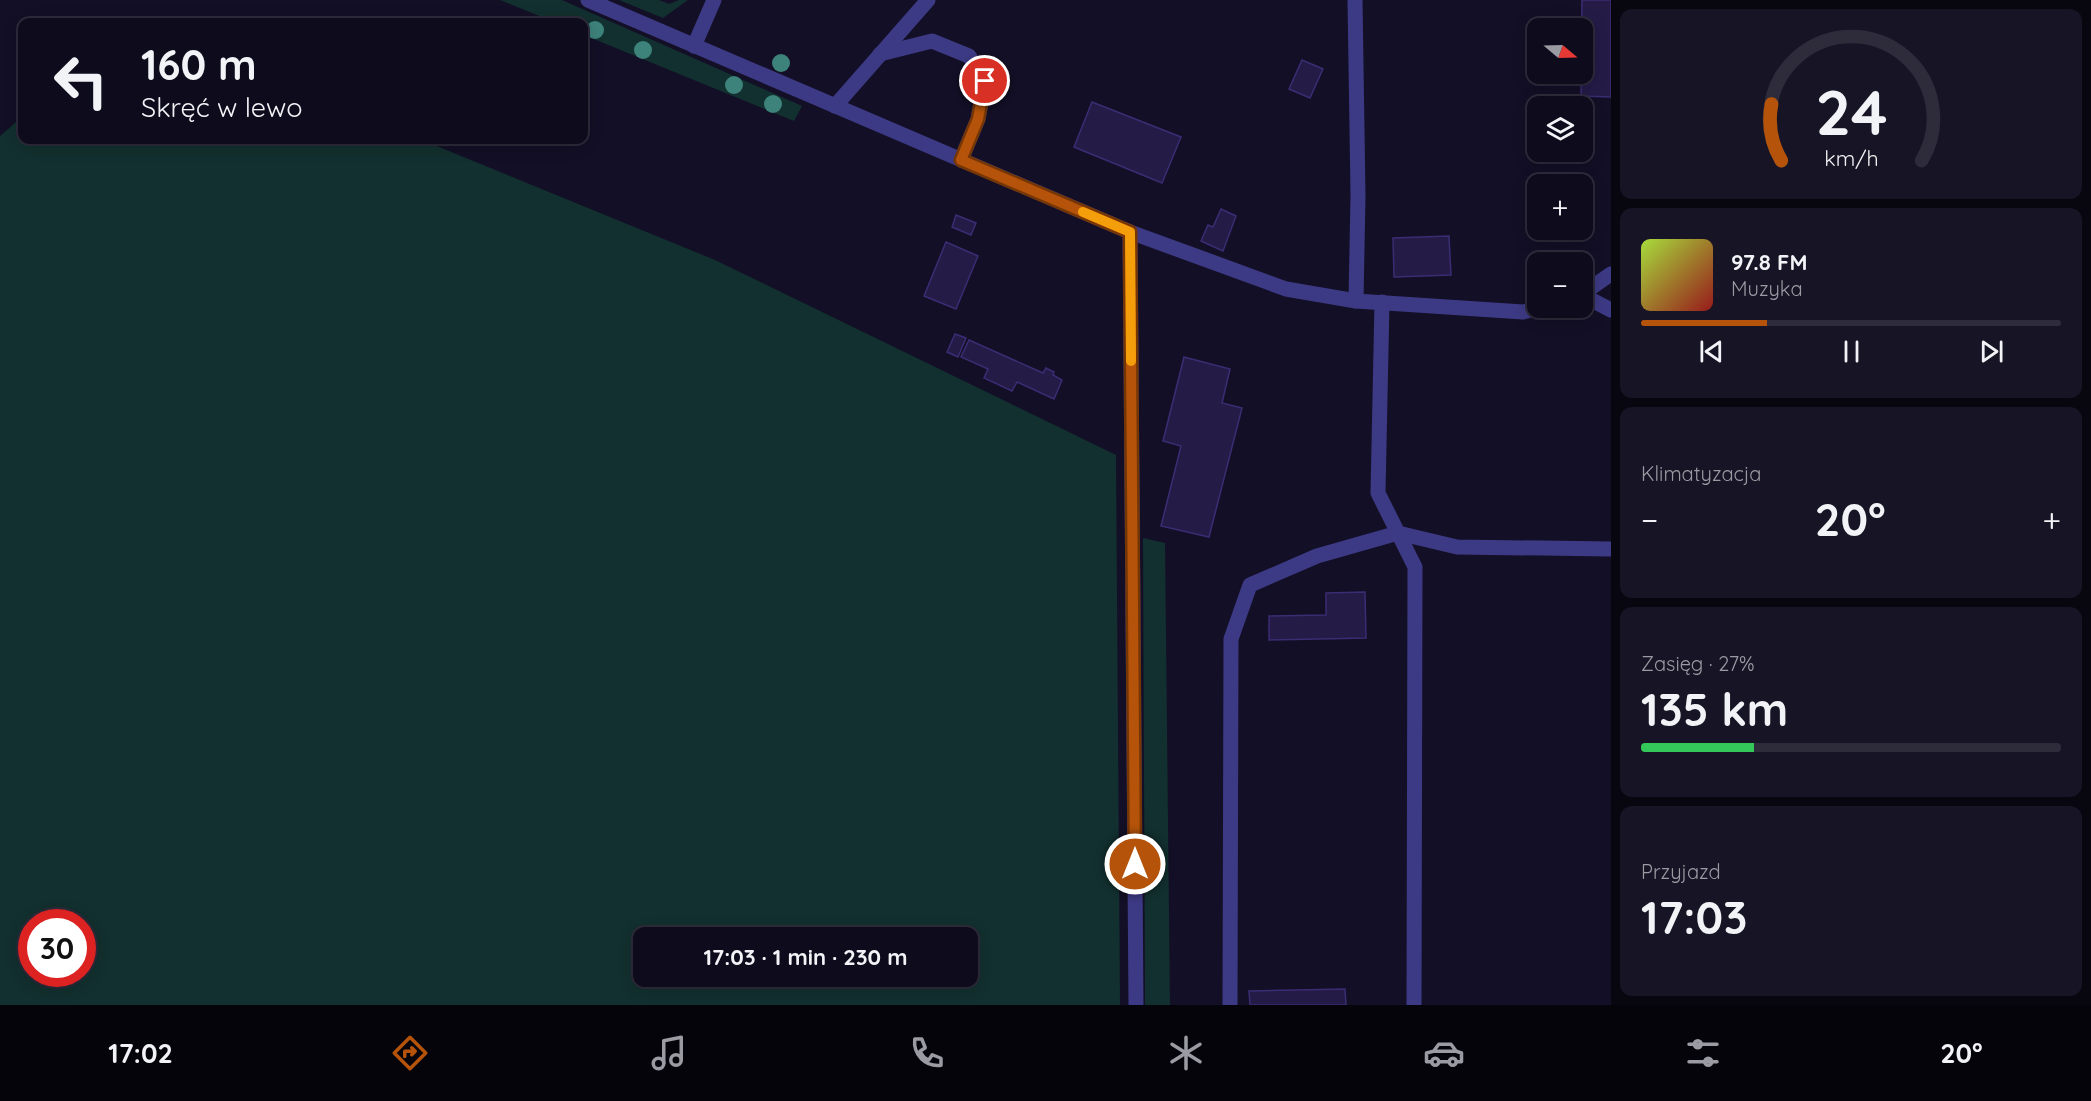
<!DOCTYPE html>
<html lang="pl">
<meta charset="utf-8">
<style>
:root{--surface:#0e0b1c;--page:#171425;--text:#f1f3f6;--muted:#9b9ba3;--line:#2e2b3b;--accent:#b45309}
body{margin:0;font-family:Quicksand,sans-serif;background:var(--page);color:var(--text);height:100vh;display:flex;flex-direction:column;font-size:22px;white-space:nowrap}
*{box-sizing:border-box;margin:0}
p{font-size:20px;color:var(--muted)}
.icon{flex:none;width:33px;height:33px;fill:none;stroke:currentColor;stroke-width:2;stroke-linecap:round;stroke-linejoin:round}
.map{position:relative;flex:1;overflow:hidden}
.side{display:flex;flex-direction:column;gap:9px;padding:9px;background:#08060f;width:480px}
.side>*{flex:none}
.top-card{position:absolute;left:18px;top:18px;width:570px;height:126px;border-radius:12px;box-shadow:0 3px 15px #0003,0 0 0 2px var(--line);background:#0e0b1c;color:var(--text);overflow:hidden}
.needle{width:39px;rotate:109deg}
.tools{position:absolute;left:1527px;top:18px;display:grid;gap:12px}
.tools a{display:grid;place-items:center;width:66px;height:66px;border-radius:12px;background:var(--surface);box-shadow:0 3px 15px #0003,0 0 0 2px var(--line);font-size:30px}
.speed{position:absolute;left:18px;top:909px;display:flex;gap:12px;font-size:30px;font-weight:700;text-align:center}
.speed>*{display:grid;place-content:center;width:78px;height:78px;border-radius:50%;background:var(--surface);box-shadow:0 3px 15px #0003,0 0 0 2px var(--line);line-height:1}
.speed .limit{border:9px solid #d22;background:#fff;color:#111}
.pin{position:absolute;display:grid;place-items:center;width:51px;height:51px;color:#fff;margin:-26px;border:3px solid #fff;border-radius:50%;box-shadow:0 2px 6px #0007}
.me{position:absolute;width:66px;margin:-33px;rotate:0deg;stroke-linejoin:round;filter:drop-shadow(0 0 4px #0008)}
.turn{display:flex;align-items:center;gap:21px;height:126px;padding:0 24px;font-size:27px}
.turn .icon{width:78px;height:78px;stroke-width:2.5}
.turn b{display:block;font-size:42px;line-height:51px}
.big{font-size:45px;font-weight:800;line-height:1.1}
.side .tile{flex:1;display:flex;flex-direction:column;justify-content:center;gap:9px;min-width:0;padding:0 21px;border-radius:12px;background:var(--page)}
.side .dial{align-items:center;gap:0}
.dial svg{height:156px;overflow:visible;fill:none;stroke:var(--line);stroke-width:7;stroke-linecap:round;text-anchor:middle}
.dial text{fill:var(--text);stroke:none}
.song{display:flex;align-items:center;gap:18px}
.cover{width:72px;height:72px;border-radius:9px;background:linear-gradient(135deg,hsl(80 70% 55%),hsl(0 70% 35%))}
.played{height:6px;border-radius:3px;background:linear-gradient(90deg,var(--accent) 30%,var(--line) 30%)}
.keys{display:flex;justify-content:space-around;direction:ltr}
.heat{display:flex;justify-content:space-between;align-items:center;font-size:33px;direction:ltr}
.charge{height:9px;border-radius:4px;background:linear-gradient(90deg,#34c759 27%,var(--line) 0)}
.trip{position:absolute;left:633px;top:927px;width:345px;height:60px;border-radius:12px;background:var(--surface);box-shadow:0 3px 15px #0003,0 0 0 2px var(--line);font-weight:800;line-height:60px;text-align:center}
.menu{display:flex;height:96px;justify-content:space-around;align-items:center;background:#06040b;color:var(--muted)}
.menu .icon{width:42px;height:42px}
.menu .active{color:var(--accent)}
.menu b{font-size:27px;color:var(--text)}
main{display:flex;flex:1;min-height:0}
.map>svg:first-child{display:block}
.green{fill:#12302f;fill-rule:evenodd}
.building{fill:#241b47;stroke:#3b2d73;stroke-width:1.5}
.lines{fill:none;stroke-linecap:round;stroke-linejoin:round}
.minor{stroke:#3d3a85;stroke-width:15}
.tree{fill:#3d827b}
.route-casing{stroke:#753606;stroke-width:15}
.route{stroke:#b45309;stroke-width:10}
.slow{stroke:#f59e0b;stroke-width:10}
</style>
<main>
<div class="map">
<svg width="1611" height="1005" viewBox="0 0 1611 1005">
<rect width="100%" height="100%" fill="#130f26"/>
<!-- green -->
<g class="green">
<polygon points="500,0 562,0 802,106 794,121 584,35 584,22 554,22"/>
<polygon points="619,0 659,0 669,4 679,0 688,0 663,18"/>
<path d="M22,117V140H422L715,260L1116,455L1120,1005H0V136ZM32,922H82V974H32ZM644,938H968V976H644Z"/>
<polygon points="1143,538 1165,543 1170,1005 1145,1005"/>
</g>
<!-- building -->
<g class="building">
<polygon points="1582,0 1611,0 1611,97 1581,96"/>
<polygon points="1302,60 1323,69 1310,98 1289,89"/>
<polygon points="1092,102 1181,137 1162,183 1074,147"/>
<polygon points="1221,209 1236,216 1223,251 1201,241 1208,225 1213,227"/>
<polygon points="956,215 976,223 971,235 952,227"/>
<polygon points="1449,236 1451,275 1394,277 1393,238"/>
<polygon points="946,242 978,256 956,309 924,296"/>
<polygon points="955,334 966,338 958,357 947,352"/>
<polygon points="969,340 1043,373 1046,368 1054,372 1053,375 1062,380 1054,399 1017,382 1012,391 984,378 988,369 961,357"/>
<polygon points="1184,357 1230,369 1222,403 1242,408 1209,537 1161,526 1181,446 1163,441"/>
<polygon points="1365,592 1366,638 1269,640 1269,616 1326,615 1326,593"/>
<polygon points="1345,989 1346,1005 1250,1005 1249,991"/>
</g>
<g class="lines">
<!-- minor -->
<g class="minor">
<polyline points="588,0 1130,232 1286,289 1356,301 1523,312 1538,308"/>
<polyline points="1355,0 1358,195 1356,301"/>
<polyline points="694,46 714,0"/>
<polyline points="880,54 932,41 969,56 985,81 978,119 961,160"/>
<polyline points="835,106 928,0"/>
<polyline points="1130,232 1136,1005"/>
<polyline points="1582,294 1611,274"/>
<polyline points="1582,295 1611,310"/>
<polyline points="1382,302 1378,493 1415,567 1414,1005"/>
<polyline points="1230,1005 1231,639 1250,585 1317,556 1398,533 1457,547 1611,549"/>
</g>
</g>
<!-- trees -->
<g class="tree">
<circle cx="595" cy="30" r="9"/>
<circle cx="643" cy="50" r="9"/>
<circle cx="781" cy="63" r="9"/>
<circle cx="734" cy="85" r="9"/>
<circle cx="773" cy="104" r="9"/>
</g>
<g class="lines">
<defs>
<polyline id="route" points="985,81 978,119 961,160 1130,232 1135,864"/>
</defs>
<!-- route casing -->
<use href="#route" class="route-casing"/>
<!-- route -->
<use href="#route" class="route"/>
<!-- slow -->
<polyline class="slow" points="1083,212 1130,232 1131,361"/>
</g>
</svg>
<div class="tools">
<a><svg class="needle" viewBox="-14 -14 28 28"><path d="M0-13l5 13h-10z" fill="#e53935"/><path d="M0 13l5-13h-10z" fill="#9b9ba3"/></svg></a>
<a><svg class="icon" aria-label="layers" viewBox="0 0 24 24"><path d="M12 4l9 5-9 5-9-5zM3 14l9 5 9-5"/></svg></a>
<a>+</a>
<a>−</a>
</div>
<div class="speed"><div class="limit">30</div></div>
<div class="pin" style="left:985px;top:81px;background:#d93025"><svg class="icon" aria-label="arrive" viewBox="0 0 24 24"><path d="M6 21V4h12l-3 4 3 4H6"/></svg></div>
<svg class="me" style="left:1135px;top:864px" viewBox="-20 -20 40 40"><circle r="17" fill="#b45309" stroke="#fff" stroke-width="3"/><path d="M0-11L8 9 0 5-8 9z" fill="#fff"/></svg>
<div class="trip">17:03 · 1 min · 230 m</div>
<div class="top-card">
<div class="turn"><svg class="icon" aria-label="left" viewBox="0 0 24 24"><path d="M17 20v-9H6M10 6l-5 5 5 5"/></svg><div><b>160 m</b>Skręć w lewo</div></div>
</div>
</div>
<section class="side">
<div class="tile dial"><svg viewBox="0 0 100 80">
<path d="M14 69A42 42 0 1 1 86 69"/>
<path d="M14 69A42 42 0 0 1 9 40" stroke="#b45309"/>
<text x="50" y="56" font-size="32" font-weight="700">24</text>
<text x="50" y="72" font-size="11">km/h</text>
</svg></div>
<div class="tile">
<div class="song"><i class="cover"></i><div><b>97.8 FM</b><p>Muzyka</p></div></div>
<div class="played"></div>
<div class="keys"><svg class="icon" aria-label="previous" viewBox="0 0 24 24"><path d="M18 5L8 12l10 7zM5 5v14"/></svg><svg class="icon" aria-label="pause" viewBox="0 0 24 24"><path d="M8 5v14M16 5v14"/></svg><svg class="icon" aria-label="next" viewBox="0 0 24 24"><path d="M6 5l10 7-10 7zM19 5v14"/></svg></div>
</div>
<div class="tile"><p>Klimatyzacja</p>
<div class="heat"><a>−</a><b class="big">20°</b><a>+</a></div>
</div>
<div class="tile"><p>Zasięg · 27%</p><b class="big">135 km</b><div class="charge"></div></div>
<div class="tile"><p>Przyjazd</p><b class="big">17:03</b></div>
</section>
</main>
<nav class="menu">
<b>17:02</b>
<svg class="icon active" aria-label="directions" viewBox="0 0 24 24"><path d="M12 3l9 9-9 9-9-9zM9 14v-3h6M13 9l2 2-2 2"/></svg>
<svg class="icon" aria-label="music" viewBox="0 0 24 24"><path d="M9 18V5l10-2v13"/><circle cx="6" cy="18" r="3"/><circle cx="16" cy="16" r="3"/></svg>
<svg class="icon" aria-label="phone" viewBox="0 0 24 24"><path d="M5 4h4l2 5-3 2q2 4 5 5l2-3 5 2v4C11 20 4 13 5 4z"/></svg>
<svg class="icon" aria-label="climate" viewBox="0 0 24 24"><path d="M12 3v18M4 7l16 10M4 17L20 7"/></svg>
<svg class="icon" aria-label="car" viewBox="0 0 24 24"><path d="M5 17H2v-5l4-1 3-4h7l3 4 3 1v5h-3M9 17h6M6 11h13"/><circle cx="7" cy="17" r="2"/><circle cx="17" cy="17" r="2"/></svg>
<svg class="icon" aria-label="filters" viewBox="0 0 24 24"><path d="M4 7h16M4 17h16"/><circle cx="9" cy="7" r="2"/><circle cx="15" cy="17" r="2"/></svg>
<b>20°</b>
</nav>
